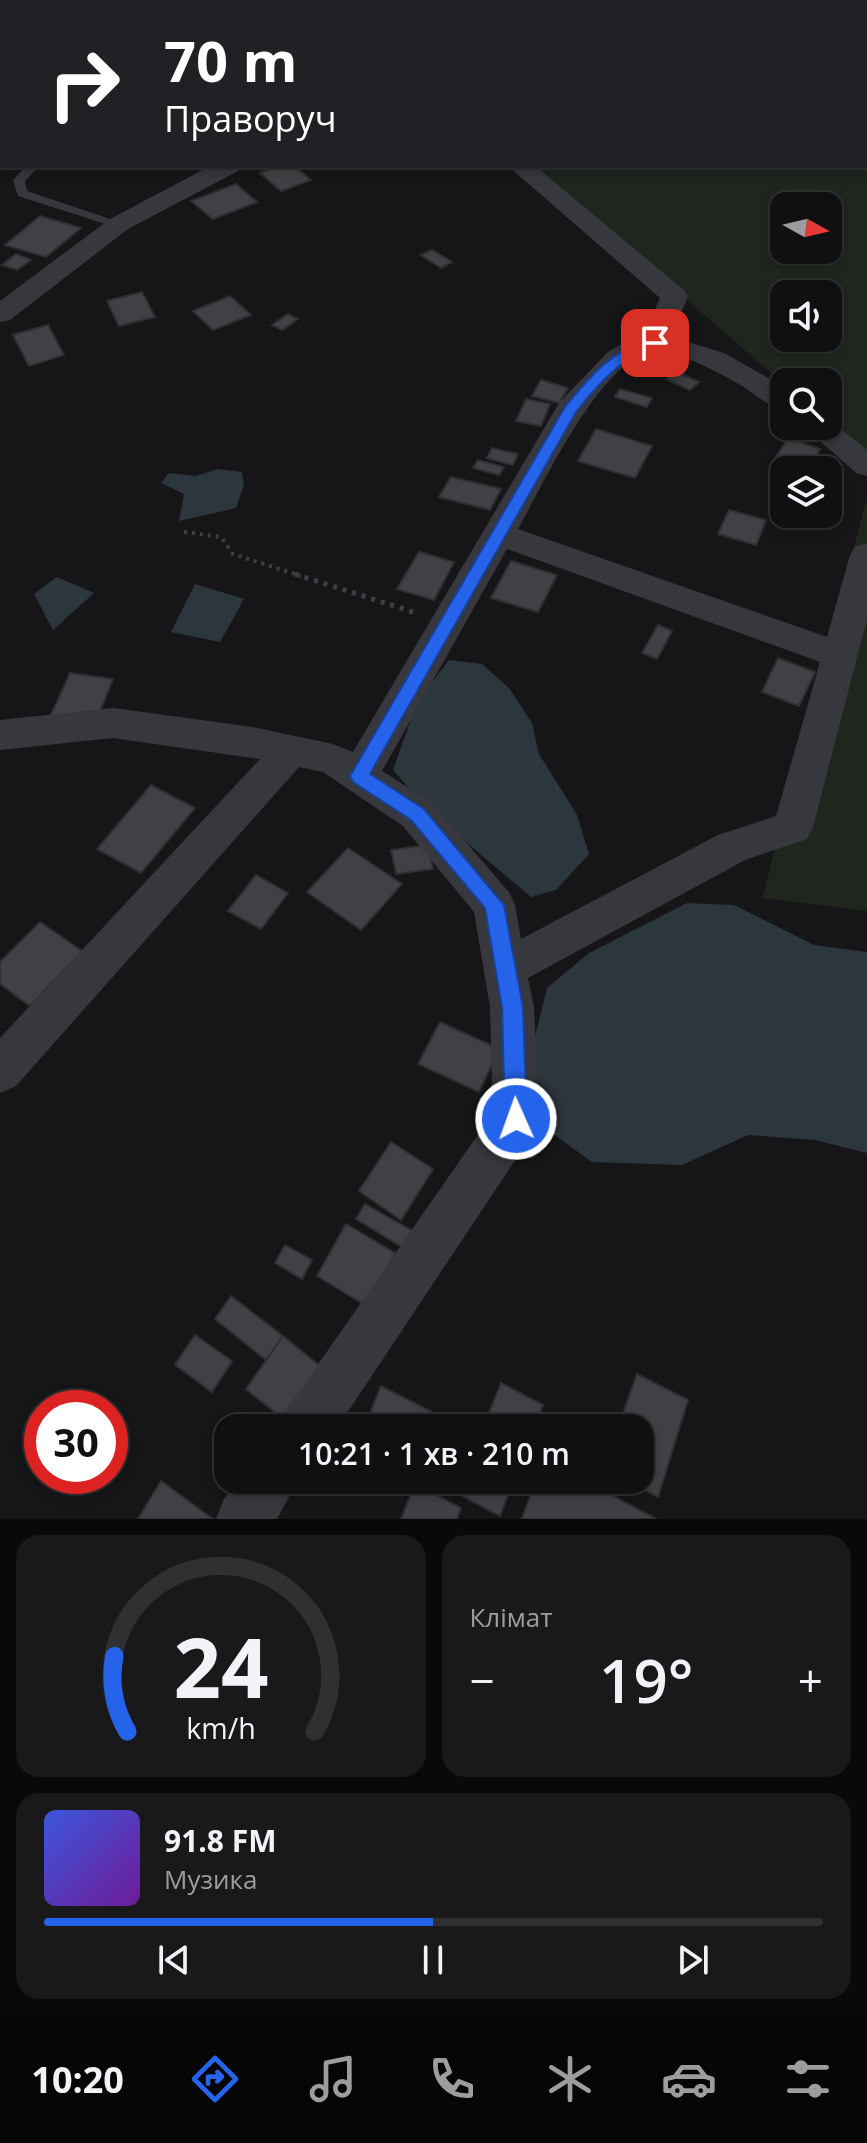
<!DOCTYPE html>
<html lang="uk">
<meta charset="utf-8">
<style>
:root{--surface:#101012;--page:#19191b;--text:#f1f3f6;--muted:#9c9d9f;--line:#303032;--accent:#2563eb}
body{margin:0;font-family:"Open Sans",sans-serif;background:var(--page);color:var(--text);height:100vh;display:flex;flex-direction:column;font-size:30px;white-space:nowrap}
*{box-sizing:border-box;margin:0}
p{font-size:26px;color:var(--muted)}
.icon{flex:none;width:44px;height:44px;fill:none;stroke:currentColor;stroke-width:2;stroke-linecap:round;stroke-linejoin:round}
.map{position:relative;height:1519px;overflow:hidden}
.sheet{display:flex;flex-direction:column;gap:16px;padding:16px;background:#09090a;flex:1}
.sheet>*{flex:none}
.guide{position:absolute;left:0px;top:0px;width:868px;height:168px;box-shadow:0 4px 12px #0003,0 0 0 2px var(--line);background:#202124;color:#fff;overflow:hidden}
.needle{width:52px;rotate:98deg}
.fabs{position:absolute;left:770px;top:192px;display:grid;gap:16px}
.fabs a{display:grid;place-items:center;width:72px;height:72px;border-radius:16px;background:var(--surface);box-shadow:0 4px 12px #0003,0 0 0 2px var(--line);font-size:40px}
.speed{position:absolute;left:24px;top:1390px;display:flex;gap:16px;font-size:40px;font-weight:700;text-align:center}
.speed>*{display:grid;place-content:center;width:104px;height:104px;border-radius:50%;background:var(--surface);box-shadow:0 4px 12px #0003,0 0 0 2px var(--line);line-height:1}
.speed .limit{border:12px solid #d22;background:#fff;color:#111}
.pin{position:absolute;display:grid;place-items:center;width:68px;height:68px;color:#fff;margin:-34px;border-radius:16px;box-shadow:0 4px 12px #0006}
.me{position:absolute;width:88px;margin:-44px;rotate:358deg;stroke-linejoin:round;filter:drop-shadow(0 0 6px #0008)}
.turn{display:flex;align-items:center;gap:28px;height:168px;padding:0 32px;font-size:36px}
.turn .icon{width:104px;height:104px;stroke-width:2.5}
.turn b{display:block;font-size:56px;line-height:68px}
.big{font-size:60px;font-weight:600;line-height:1.1}
.sheet .tile{flex:1;display:flex;flex-direction:column;justify-content:center;gap:12px;min-width:0;padding:0 28px;border-radius:24px;background:var(--page)}
.sheet .dial{align-items:center;gap:0}
.dial svg{height:208px;overflow:visible;fill:none;stroke:var(--line);stroke-width:7;stroke-linecap:round;text-anchor:middle}
.dial text{fill:var(--text);stroke:none}
.song{display:flex;align-items:center;gap:24px}
.cover{width:96px;height:96px;border-radius:12px;background:linear-gradient(135deg,hsl(230 70% 55%),hsl(280 70% 35%))}
.played{height:8px;border-radius:4px;background:linear-gradient(90deg,var(--accent) 50%,var(--line) 50%)}
.keys{display:flex;justify-content:space-around;direction:ltr}
.heat{display:flex;justify-content:space-between;align-items:center;font-size:44px;direction:ltr}
.sheet .tiles{flex:1;display:grid;gap:16px;grid-template-columns:1fr 1fr}
.tile:last-child{grid-column:span 2}
.trip{position:absolute;left:214px;top:1414px;width:440px;height:80px;border-radius:24px;background:var(--surface);box-shadow:0 4px 12px #0003,0 0 0 2px var(--line);font-weight:600;line-height:80px;text-align:center}
.menu{display:flex;height:128px;justify-content:space-around;align-items:center;background:#060607;color:var(--muted)}
.menu .icon{width:56px;height:56px}
.menu .active{color:var(--accent)}
.menu b{font-size:36px;color:var(--text)}
.map>svg:first-child{display:block}
.green{fill:#1e261e;fill-rule:evenodd}
.water{fill:#2c363d}
.building{fill:#404145;stroke:#303034;stroke-width:2}
.lines{fill:none;stroke-linecap:round;stroke-linejoin:round}
.path-far1{stroke:#3d4044;stroke-width:4;stroke-dasharray:3 5;stroke-linecap:butt}
.path{stroke:#3d4044;stroke-width:5;stroke-dasharray:4 6;stroke-linecap:butt}
.lane{fill:#37383d;fill-rule:evenodd}
.street{fill:#37383d;fill-rule:evenodd}
.route{fill:#2563eb;stroke:#184099;stroke-width:2}
</style>
<div class="map">
<svg width="867" height="1519" viewBox="0 0 867 1519">
<rect width="100%" height="100%" fill="#161618"/>
<!-- green -->
<g class="green">
<path d="M671,0H867V455L828,422V382L784,384L532,166H866V2H667ZM784,206H828V250H784ZM784,294H828V338H784Z"/>
<polygon points="867,498 867,911 762,898"/>
</g>
<!-- water -->
<g class="water">
<polygon points="217,469 242,472 244,485 236,508 179,521 184,494 161,483 169,473 196,476"/>
<polygon points="57,577 94,593 53,630 34,594"/>
<polygon points="195,584 244,599 220,642 171,632"/>
<polygon points="449,660 482,664 509,688 532,723 539,754 577,815 589,854 556,890 531,897 429,811 393,770 417,702"/>
<polygon points="687,903 734,905 814,945 867,952 867,1153 815,1140 748,1135 682,1165 592,1162 538,1123 532,1048 547,988 589,953"/>
</g>
<!-- building -->
<g class="building">
<polygon points="280,166 294,166 311,180 281,191 260,173"/>
<polygon points="236,184 257,202 213,219 191,201"/>
<polygon points="40,216 81,228 46,257 5,245"/>
<polygon points="432,250 452,262 441,268 421,255"/>
<polygon points="16,254 31,260 17,270 2,265"/>
<polygon points="142,292 155,317 119,326 107,301"/>
<polygon points="230,296 251,315 213,330 193,311"/>
<polygon points="288,314 298,319 282,330 272,325"/>
<polygon points="48,325 64,355 29,366 13,335"/>
<polygon points="647,347 662,354 648,366 633,358"/>
<polygon points="675,371 699,382 690,390 666,379"/>
<polygon points="541,380 568,388 559,403 532,396"/>
<polygon points="620,389 652,398 647,407 615,397"/>
<polygon points="526,399 550,404 541,426 516,421"/>
<polygon points="596,429 652,446 635,478 578,461"/>
<polygon points="788,438 820,449 809,470 784,472 770,467"/>
<polygon points="492,448 518,454 513,465 487,458"/>
<polygon points="478,460 504,467 499,475 473,468"/>
<polygon points="451,477 501,489 490,510 439,497"/>
<polygon points="729,510 766,520 756,545 718,534"/>
<polygon points="419,552 454,562 434,600 397,589"/>
<polygon points="511,561 557,575 538,612 491,598"/>
<polygon points="658,625 672,631 657,659 642,653"/>
<polygon points="778,658 815,672 799,706 762,692"/>
<polygon points="70,673 113,679 96,721 51,715"/>
<polygon points="151,785 195,808 141,873 97,849"/>
<polygon points="428,845 433,869 396,874 391,850"/>
<polygon points="348,848 402,884 361,930 307,892"/>
<polygon points="256,875 288,893 261,929 228,911"/>
<polygon points="40,922 82,951 30,1006 0,984 0,962"/>
<polygon points="440,1022 499,1049 479,1092 418,1064"/>
<polygon points="391,1142 433,1169 401,1220 359,1191"/>
<polygon points="365,1204 416,1233 407,1250 356,1219"/>
<polygon points="346,1224 395,1253 367,1306 317,1276"/>
<polygon points="285,1245 312,1260 302,1279 275,1263"/>
<polygon points="231,1296 283,1336 266,1360 215,1319"/>
<polygon points="195,1335 232,1361 212,1392 175,1365"/>
<polygon points="283,1336 325,1370 290,1424 246,1389"/>
<polygon points="637,1374 688,1400 658,1497 626,1480 640,1480 640,1428 618,1428"/>
<polygon points="501,1383 543,1405 534,1428 483,1428"/>
<polygon points="381,1386 463,1428 364,1428"/>
<polygon points="408,1480 446,1480 439,1497"/>
<polygon points="462,1480 514,1480 500,1516 457,1493"/>
<polygon points="536,1480 583,1480 656,1519 522,1519"/>
<polygon points="161,1481 213,1519 138,1519"/>
<polygon points="415,1484 461,1508 457,1519 401,1519"/>
</g>
<g class="lines">
<!-- path-far1 -->
<polyline class="path-far1" points="184,532 221,537 233,554 301,576"/>
<!-- path -->
<polyline class="path" points="295,574 416,613"/>
<!-- lane -->
<g class="lane">
<polygon points="96,0 108,0 95,2"/>
<polygon points="187,0 197,0 186,2"/>
<polygon points="26,166 39,166 25,181 27,191 125,224 115,227 18,196 13,180"/>
</g>
<!-- street -->
<g class="street">
<polygon points="210,166 241,166 238,171 128,229 10,320 0,322 0,301 110,219"/>
<path d="M508,166H535L684,290L688,296L672,337L724,353L784,387V410C768,406 756,395 742,386C723,375 703,364 682,357C671,354 657,351 646,354C597,368 543,485 518,529L827,637L850,555L855,547L867,543V619L813,827L807,839L745,860L528,978L534,1007L539,1119L532,1135L337,1428H279L287,1409L493,1113L490,1007L474,912L403,826L323,772L299,767L16,1086L0,1093V1038L260,759L113,738L0,750V720L113,708L253,727L333,744L353,752L559,403L608,352L627,341L643,337L660,298ZM507,549L820,662L776,816L718,835L521,939L515,905L509,892L431,802L382,771Z"/>
<polygon points="829,419 867,450 867,476 856,473 803,426 828,426"/>
<polygon points="238,1480 298,1480 277,1519 216,1519 224,1499"/>
</g>
</g>
<!-- route -->
<path class="route" d="M655,339L662,343L660,346C623,355 599,383 576,412L370,774L424,809L504,905L523,1007L527,1119L524,1127L516,1130L508,1127L505,1119L502,1007L485,908L411,820L353,782L350,776L565,407C592,374 613,348 655,339Z"/>
</svg>
<div class="fabs">
<a><svg class="needle" viewBox="-14 -14 28 28"><path d="M0-13l5 13h-10z" fill="#e53935"/><path d="M0 13l5-13h-10z" fill="#9c9d9f"/></svg></a>
<a><svg class="icon" aria-label="sound" viewBox="0 0 24 24"><path d="M4 9h4l5-4v14l-5-4H4zM17 9q2 3 0 6"/></svg></a>
<a><svg class="icon" aria-label="search" viewBox="0 0 24 24"><circle cx="10" cy="10" r="6"/><path d="M15 15l6 6"/></svg></a>
<a><svg class="icon" aria-label="layers" viewBox="0 0 24 24"><path d="M12 4l9 5-9 5-9-5zM3 14l9 5 9-5"/></svg></a>
</div>
<div class="speed"><div class="limit">30</div></div>
<div class="pin" style="left:655px;top:343px;background:#d93025"><svg class="icon" aria-label="arrive" viewBox="0 0 24 24"><path d="M6 21V4h12l-3 4 3 4H6"/></svg></div>
<svg class="me" style="left:516px;top:1119px" viewBox="-20 -20 40 40"><circle r="17" fill="#2563eb" stroke="#fff" stroke-width="3"/><path d="M0-11L8 9 0 5-8 9z" fill="#fff"/></svg>
<div class="trip">10:21 · 1 хв · 210 m</div>
<div class="guide">
<div class="turn"><svg class="icon" aria-label="right" viewBox="0 0 24 24"><path d="M7 20v-9h11M14 6l5 5-5 5"/></svg><div><b>70 m</b>Праворуч</div></div>
</div>
</div>
<section class="sheet">
<div class="tiles">
<div class="tile dial"><svg viewBox="0 0 100 80">
<path d="M14 69A42 42 0 1 1 86 69"/>
<path d="M14 69A42 42 0 0 1 9 40" stroke="#2563eb"/>
<text x="50" y="56" font-size="32" font-weight="700">24</text>
<text x="50" y="72" font-size="11">km/h</text>
</svg></div>
<div class="tile"><p>Клімат</p>
<div class="heat"><a>−</a><b class="big">19°</b><a>+</a></div>
</div>
<div class="tile">
<div class="song"><i class="cover"></i><div><b>91.8 FM</b><p>Музика</p></div></div>
<div class="played"></div>
<div class="keys"><svg class="icon" aria-label="previous" viewBox="0 0 24 24"><path d="M18 5L8 12l10 7zM5 5v14"/></svg><svg class="icon" aria-label="pause" viewBox="0 0 24 24"><path d="M8 5v14M16 5v14"/></svg><svg class="icon" aria-label="next" viewBox="0 0 24 24"><path d="M6 5l10 7-10 7zM19 5v14"/></svg></div>
</div>
</div>
</section>
<nav class="menu">
<b>10:20</b>
<svg class="icon active" aria-label="directions" viewBox="0 0 24 24"><path d="M12 3l9 9-9 9-9-9zM9 14v-3h6M13 9l2 2-2 2"/></svg>
<svg class="icon" aria-label="music" viewBox="0 0 24 24"><path d="M9 18V5l10-2v13"/><circle cx="6" cy="18" r="3"/><circle cx="16" cy="16" r="3"/></svg>
<svg class="icon" aria-label="phone" viewBox="0 0 24 24"><path d="M5 4h4l2 5-3 2q2 4 5 5l2-3 5 2v4C11 20 4 13 5 4z"/></svg>
<svg class="icon" aria-label="climate" viewBox="0 0 24 24"><path d="M12 3v18M4 7l16 10M4 17L20 7"/></svg>
<svg class="icon" aria-label="car" viewBox="0 0 24 24"><path d="M5 17H2v-5l4-1 3-4h7l3 4 3 1v5h-3M9 17h6M6 11h13"/><circle cx="7" cy="17" r="2"/><circle cx="17" cy="17" r="2"/></svg>
<svg class="icon" aria-label="filters" viewBox="0 0 24 24"><path d="M4 7h16M4 17h16"/><circle cx="9" cy="7" r="2"/><circle cx="15" cy="17" r="2"/></svg>
</nav>
